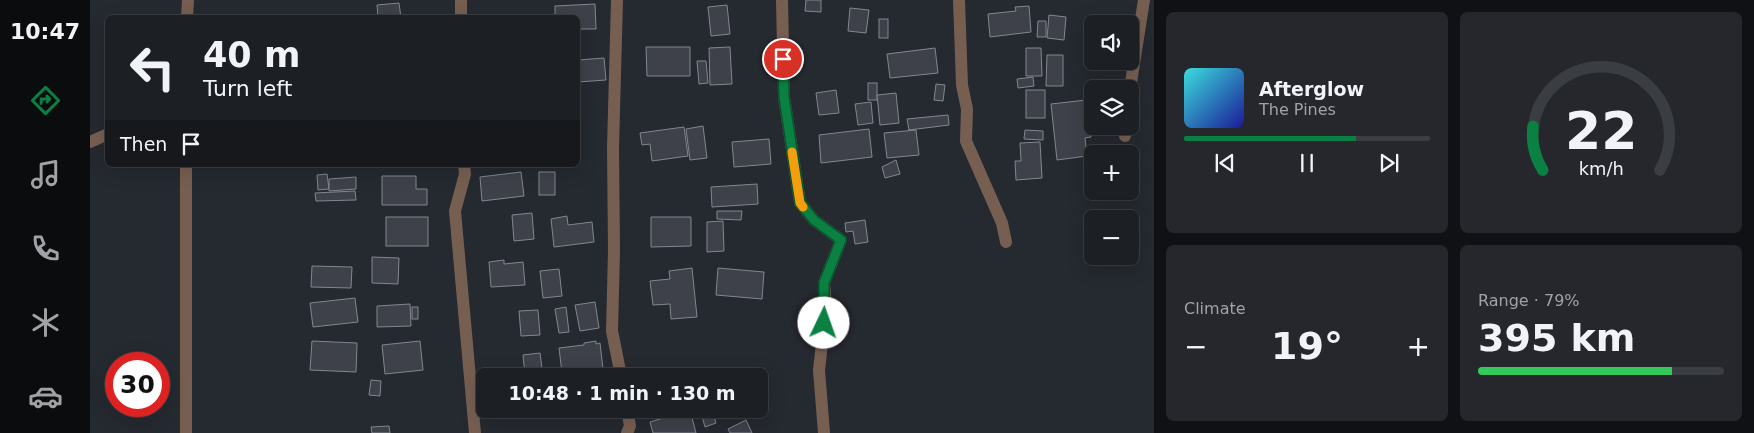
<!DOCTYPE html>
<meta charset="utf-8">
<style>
:root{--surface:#1c1f24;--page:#25272c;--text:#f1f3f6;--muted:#a0a2a6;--line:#3a3d41;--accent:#0b8043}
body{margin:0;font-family:"DejaVu Sans",sans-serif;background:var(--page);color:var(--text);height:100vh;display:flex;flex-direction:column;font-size:19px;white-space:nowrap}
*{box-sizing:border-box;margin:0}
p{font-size:16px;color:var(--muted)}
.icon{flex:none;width:28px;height:28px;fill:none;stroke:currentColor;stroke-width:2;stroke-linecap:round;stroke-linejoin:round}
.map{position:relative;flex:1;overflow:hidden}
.side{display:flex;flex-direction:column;gap:12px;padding:12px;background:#0f1114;width:600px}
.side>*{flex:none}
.guide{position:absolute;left:15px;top:15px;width:475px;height:152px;border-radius:8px;box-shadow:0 5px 20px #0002,0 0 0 1px var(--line);background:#1c1f24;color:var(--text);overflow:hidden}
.fabs{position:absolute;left:994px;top:15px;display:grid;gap:10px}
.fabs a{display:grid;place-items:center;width:55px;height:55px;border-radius:8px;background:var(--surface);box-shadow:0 5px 20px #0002,0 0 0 1px var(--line);font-size:25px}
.speed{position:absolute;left:15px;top:352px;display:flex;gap:10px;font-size:25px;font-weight:700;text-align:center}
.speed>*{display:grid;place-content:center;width:65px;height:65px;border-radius:50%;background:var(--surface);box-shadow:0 5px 20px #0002,0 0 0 1px var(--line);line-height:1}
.speed .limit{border:8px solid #d22;background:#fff;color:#111}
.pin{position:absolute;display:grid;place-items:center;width:42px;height:42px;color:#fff;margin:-21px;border:2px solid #fff;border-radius:50%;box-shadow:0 1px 5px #0007}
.me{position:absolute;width:55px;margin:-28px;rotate:3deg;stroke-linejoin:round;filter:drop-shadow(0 0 4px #0008)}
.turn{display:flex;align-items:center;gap:18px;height:105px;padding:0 15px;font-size:22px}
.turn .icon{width:65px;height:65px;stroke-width:2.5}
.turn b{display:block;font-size:35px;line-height:42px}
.then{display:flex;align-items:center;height:48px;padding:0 15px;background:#0003;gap:10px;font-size:19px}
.big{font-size:38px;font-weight:600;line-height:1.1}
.side .widget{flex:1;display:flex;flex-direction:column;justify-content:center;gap:8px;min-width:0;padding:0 18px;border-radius:8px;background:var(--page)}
.side .dial{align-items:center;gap:0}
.dial svg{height:130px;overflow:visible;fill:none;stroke:var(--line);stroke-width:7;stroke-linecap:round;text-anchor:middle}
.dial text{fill:var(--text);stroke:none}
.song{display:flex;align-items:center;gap:15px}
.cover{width:60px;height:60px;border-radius:8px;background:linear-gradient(135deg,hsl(180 70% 55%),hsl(240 70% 35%))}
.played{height:5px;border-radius:2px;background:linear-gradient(90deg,var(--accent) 70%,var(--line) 70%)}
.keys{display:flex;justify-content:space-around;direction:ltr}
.heat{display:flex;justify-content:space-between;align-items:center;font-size:28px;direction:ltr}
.charge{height:8px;border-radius:4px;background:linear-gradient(90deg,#34c759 79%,var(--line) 0)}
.side .tiles{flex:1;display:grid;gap:12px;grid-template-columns:repeat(2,1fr)}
.trip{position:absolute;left:386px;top:368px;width:292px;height:50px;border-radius:8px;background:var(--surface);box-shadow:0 5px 20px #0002,0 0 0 1px var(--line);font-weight:600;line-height:50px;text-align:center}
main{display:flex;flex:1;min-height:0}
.tabs{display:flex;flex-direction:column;width:90px;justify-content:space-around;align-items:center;background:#0b0c0e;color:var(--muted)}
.tabs .icon{width:35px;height:35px}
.tabs .on{color:var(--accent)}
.tabs b{font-size:22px;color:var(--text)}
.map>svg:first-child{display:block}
.building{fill:#3e4149;stroke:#82878f}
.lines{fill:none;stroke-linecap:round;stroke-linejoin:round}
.minor{stroke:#765f51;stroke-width:12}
.route-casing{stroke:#07532c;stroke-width:12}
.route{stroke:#0b8043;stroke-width:9}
.slow{stroke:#f59e0b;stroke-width:9}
</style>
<main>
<nav class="tabs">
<b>10:47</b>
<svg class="icon on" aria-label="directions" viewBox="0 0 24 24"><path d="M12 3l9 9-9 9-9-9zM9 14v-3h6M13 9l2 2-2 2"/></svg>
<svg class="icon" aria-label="music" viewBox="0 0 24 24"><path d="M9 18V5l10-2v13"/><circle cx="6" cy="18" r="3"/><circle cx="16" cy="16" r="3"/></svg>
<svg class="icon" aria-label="phone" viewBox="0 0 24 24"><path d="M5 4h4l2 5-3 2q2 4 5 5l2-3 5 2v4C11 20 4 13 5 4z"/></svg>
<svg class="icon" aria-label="climate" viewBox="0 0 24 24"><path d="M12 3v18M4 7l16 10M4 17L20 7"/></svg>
<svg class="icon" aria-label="car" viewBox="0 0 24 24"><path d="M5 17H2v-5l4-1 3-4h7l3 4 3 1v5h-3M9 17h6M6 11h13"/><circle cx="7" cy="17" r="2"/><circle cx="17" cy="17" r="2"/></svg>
</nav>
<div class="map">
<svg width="1064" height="433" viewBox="0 0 1064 433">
<rect width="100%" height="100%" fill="#252930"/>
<!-- building -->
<g class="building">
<polygon points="716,0 731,0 731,12 715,11"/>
<polygon points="309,3 311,18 288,18 287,5"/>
<polygon points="505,4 506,29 488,29 488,18 465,18 465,6"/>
<polygon points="637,5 640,34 621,36 618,7"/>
<polygon points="939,6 941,32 900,37 898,14 926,11 925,7"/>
<polygon points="760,8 779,10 776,33 758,31"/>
<polygon points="959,15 976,17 974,40 957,38"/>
<rect x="789" y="19" width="9" height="19"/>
<polygon points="948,21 956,21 956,37 947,37"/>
<polygon points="556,47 600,47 600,76 557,76"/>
<polygon points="640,47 642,84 620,85 619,48"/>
<polygon points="845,48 848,73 800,78 797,54"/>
<polygon points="936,48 951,48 952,76 936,76"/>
<polygon points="957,55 973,55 973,86 956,86"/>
<polygon points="514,58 516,80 488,82 488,60"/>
<polygon points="607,61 616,61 618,83 609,84"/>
<polygon points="943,77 944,86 928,88 927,79"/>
<rect x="778" y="83" width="9" height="17"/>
<polygon points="846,84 855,85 853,101 844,100"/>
<polygon points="746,90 749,113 729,115 726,93"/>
<rect x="936" y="90" width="19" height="28"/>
<polygon points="806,93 809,123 790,125 787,95"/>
<polygon points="996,100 1001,137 995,138 997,156 967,160 961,104"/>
<polygon points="781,102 783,123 768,125 765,104"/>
<polygon points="858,115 859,125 819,130 817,119"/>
<polygon points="613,126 617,158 600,160 596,129"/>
<polygon points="594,127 598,156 562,161 560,144 552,145 550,133"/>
<polygon points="779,129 782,157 731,163 729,135"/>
<polygon points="826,130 829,155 797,158 794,133"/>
<polygon points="935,130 953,131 953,140 934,139"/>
<polygon points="679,139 681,164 644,167 642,142"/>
<polygon points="950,142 952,178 926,180 925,161 931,161 930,143"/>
<polygon points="806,160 810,174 795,178 792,167"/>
<polygon points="431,172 434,196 392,201 390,177"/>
<rect x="449" y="172" width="16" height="23"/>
<polygon points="237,174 239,189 228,190 227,175"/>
<polygon points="292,176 326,176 326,189 337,189 337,205 292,205"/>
<polygon points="266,177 266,189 239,191 239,179"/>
<polygon points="667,184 668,204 622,207 621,187"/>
<polygon points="265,191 266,200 226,201 225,193"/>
<polygon points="627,211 652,211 651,220 627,219"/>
<polygon points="442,213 444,239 424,241 422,215"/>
<polygon points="477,216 478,225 502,222 504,242 464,247 461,219"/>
<rect x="296" y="217" width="42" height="29"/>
<polygon points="561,217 601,217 601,246 561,247"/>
<polygon points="775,220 778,242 765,244 763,231 756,232 755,223"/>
<polygon points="633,221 634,251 617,252 617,222"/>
<polygon points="282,257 309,258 308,284 282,283"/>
<polygon points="414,260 414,264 433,262 435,285 401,287 399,262"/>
<polygon points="222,266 262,267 261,288 221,287"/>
<polygon points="602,268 607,317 581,319 580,304 563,305 560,281 580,279 579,271"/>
<polygon points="628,268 674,272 672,299 626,295"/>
<polygon points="469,269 472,296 453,298 450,271"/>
<polygon points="265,298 268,322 223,327 220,303"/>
<polygon points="505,302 509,328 490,331 485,305"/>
<polygon points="320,304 321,326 287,327 287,306"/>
<rect x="322" y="307" width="6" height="12"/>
<polygon points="476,307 479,332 469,333 465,309"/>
<polygon points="448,310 450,335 431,336 429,311"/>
<polygon points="222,341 267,343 266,372 220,370"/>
<polygon points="330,341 333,370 295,374 292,345"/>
<polygon points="506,341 506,344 510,343 513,369 472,373 469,348 494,345 494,343"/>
<polygon points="450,353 453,376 435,376 433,355"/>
<polygon points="281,380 291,381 290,396 279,395"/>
<polygon points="610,409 622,409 626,423 615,427"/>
<polygon points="600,410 606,433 563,433 560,422"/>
<polygon points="656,420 662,433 640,433 638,429"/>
<polygon points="299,426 300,433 282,433 281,427"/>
</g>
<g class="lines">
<!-- minor -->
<g class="minor">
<polyline points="527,0 523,148 524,251 522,331 531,376"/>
<polyline points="692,0 694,97 710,203 724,220 751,240 734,283 736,307 729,370 734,433"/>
<polyline points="869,0 872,85 877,109 876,141 912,223 916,242"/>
<polyline points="97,18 98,0"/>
<polyline points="371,18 371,0"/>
<polyline points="1040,89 1054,0"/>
<polyline points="1035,136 1036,126"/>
<polyline points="0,142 18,134"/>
<polyline points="96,165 96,433"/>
<polyline points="374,165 375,174 365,211 385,433"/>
<polyline points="537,409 540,426 537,433"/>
</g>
</g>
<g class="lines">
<defs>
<polyline id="route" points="693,59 694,97 710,203 724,220 751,240 734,283 734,323"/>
</defs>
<!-- route casing -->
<use href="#route" class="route-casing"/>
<!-- route -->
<use href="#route" class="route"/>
<!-- slow -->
<polyline class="slow" points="702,152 710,203 713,207"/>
</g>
</svg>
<div class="fabs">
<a><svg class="icon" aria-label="sound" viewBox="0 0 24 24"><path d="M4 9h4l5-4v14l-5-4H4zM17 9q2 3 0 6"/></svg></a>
<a><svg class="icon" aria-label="layers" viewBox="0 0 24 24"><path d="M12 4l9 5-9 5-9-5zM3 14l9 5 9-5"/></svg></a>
<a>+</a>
<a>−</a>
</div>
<div class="speed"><div class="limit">30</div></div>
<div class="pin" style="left:693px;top:59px;background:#d93025"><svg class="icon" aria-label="arrive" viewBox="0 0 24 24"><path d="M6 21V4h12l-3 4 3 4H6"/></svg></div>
<svg class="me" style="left:734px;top:323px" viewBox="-20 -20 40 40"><circle r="19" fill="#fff"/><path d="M0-13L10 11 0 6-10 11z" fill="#0b8043"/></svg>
<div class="trip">10:48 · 1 min · 130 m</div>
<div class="guide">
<div class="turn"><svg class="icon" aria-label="left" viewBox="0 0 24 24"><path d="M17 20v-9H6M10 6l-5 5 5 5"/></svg><div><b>40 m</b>Turn left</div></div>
<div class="then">Then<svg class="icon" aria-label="arrive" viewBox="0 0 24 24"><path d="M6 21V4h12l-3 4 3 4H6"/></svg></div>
</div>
</div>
<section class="side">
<div class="tiles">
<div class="widget">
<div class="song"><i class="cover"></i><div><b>Afterglow</b><p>The Pines</p></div></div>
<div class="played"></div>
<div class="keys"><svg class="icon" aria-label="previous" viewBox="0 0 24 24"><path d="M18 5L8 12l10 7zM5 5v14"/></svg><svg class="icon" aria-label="pause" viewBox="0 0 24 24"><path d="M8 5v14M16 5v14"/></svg><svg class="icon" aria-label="next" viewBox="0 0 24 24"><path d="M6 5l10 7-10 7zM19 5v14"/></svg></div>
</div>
<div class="widget dial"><svg viewBox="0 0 100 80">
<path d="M14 69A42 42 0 1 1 86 69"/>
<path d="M14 69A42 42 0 0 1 8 42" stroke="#0b8043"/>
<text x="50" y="56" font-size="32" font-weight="700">22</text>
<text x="50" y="72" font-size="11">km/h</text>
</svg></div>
<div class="widget"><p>Climate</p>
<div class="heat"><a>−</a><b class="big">19°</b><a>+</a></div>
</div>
<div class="widget"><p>Range · 79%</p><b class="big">395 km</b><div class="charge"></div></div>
</div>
</section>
</main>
